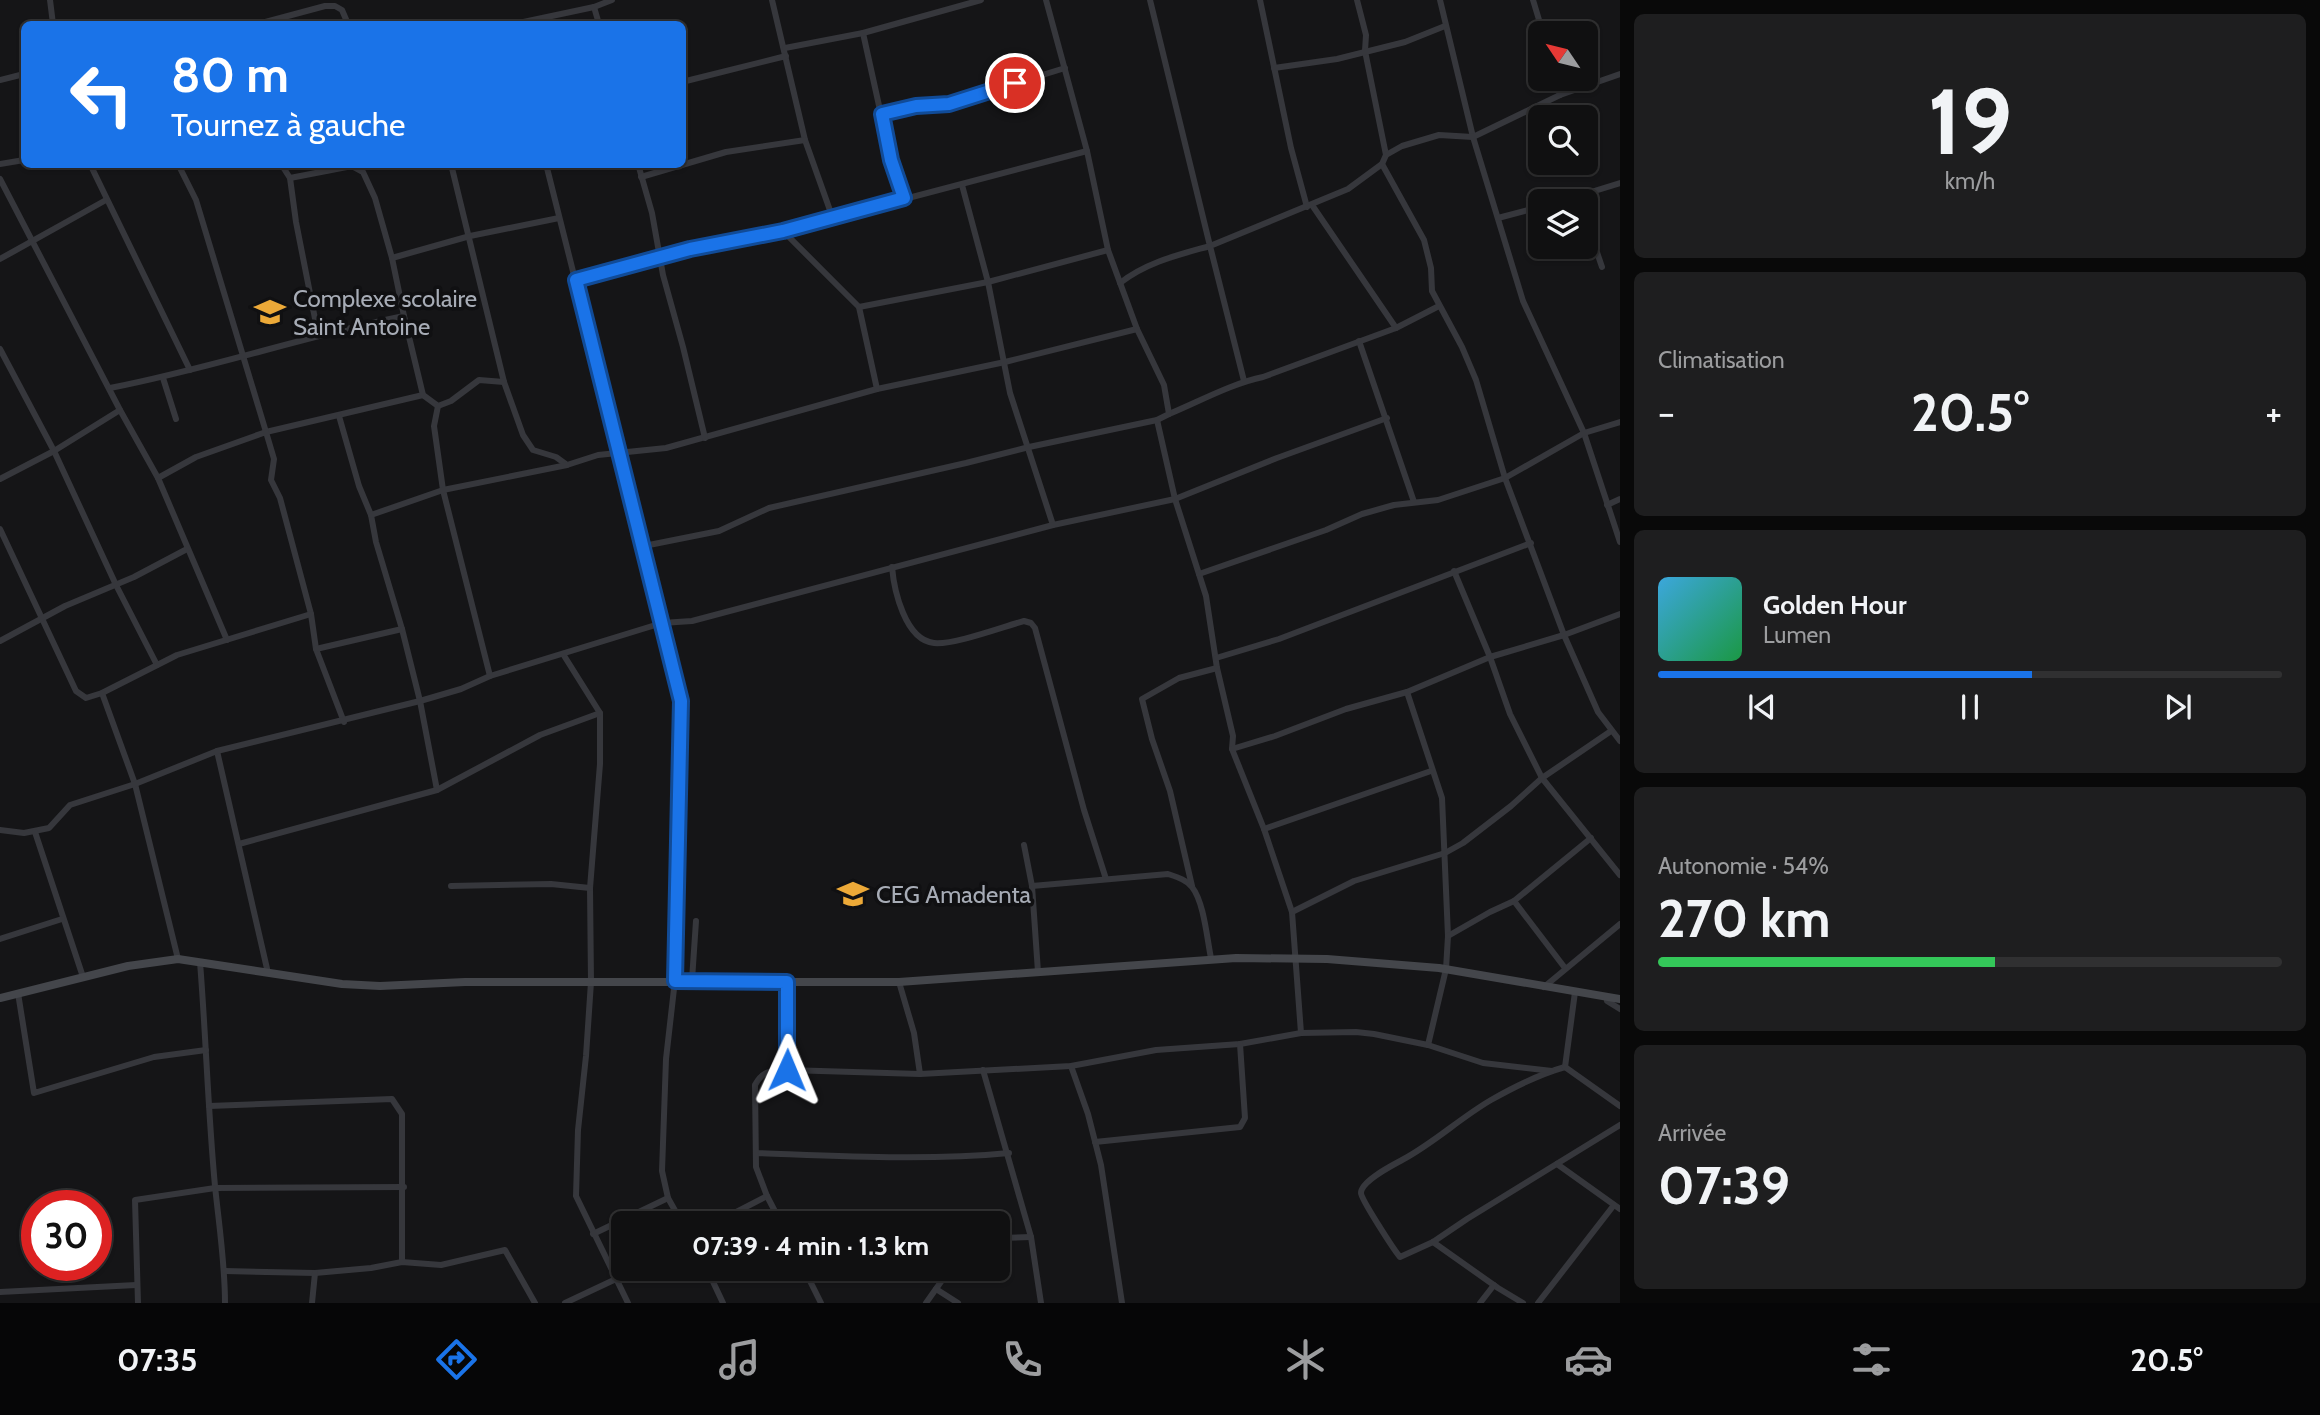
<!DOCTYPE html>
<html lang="fr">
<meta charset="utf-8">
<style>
:root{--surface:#101011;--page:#1e1e1f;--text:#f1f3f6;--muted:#9c9d9f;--line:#303031;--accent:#1a73e8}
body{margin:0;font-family:Cabin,sans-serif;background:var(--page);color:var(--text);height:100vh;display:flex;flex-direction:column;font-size:26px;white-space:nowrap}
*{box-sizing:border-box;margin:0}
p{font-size:23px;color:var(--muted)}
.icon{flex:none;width:38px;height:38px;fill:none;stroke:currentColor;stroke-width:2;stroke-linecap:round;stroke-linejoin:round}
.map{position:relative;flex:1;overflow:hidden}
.side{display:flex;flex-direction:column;gap:14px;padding:14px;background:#090909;width:700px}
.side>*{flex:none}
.top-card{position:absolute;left:21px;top:21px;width:665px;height:147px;border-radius:10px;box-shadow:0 2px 5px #0004,0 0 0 2px var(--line);background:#1a73e8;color:#fff;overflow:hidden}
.needle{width:46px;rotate:305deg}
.buttons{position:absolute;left:1528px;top:21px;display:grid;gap:14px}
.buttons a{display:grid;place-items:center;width:70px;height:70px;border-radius:10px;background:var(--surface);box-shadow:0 2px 5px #0004,0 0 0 2px var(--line);font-size:35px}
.speed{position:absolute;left:21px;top:1190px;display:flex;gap:14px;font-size:35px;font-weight:700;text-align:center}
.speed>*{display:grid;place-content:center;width:91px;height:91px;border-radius:50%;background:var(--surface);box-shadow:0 2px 5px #0004,0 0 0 2px var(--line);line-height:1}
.speed .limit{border:10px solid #d22;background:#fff;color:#111}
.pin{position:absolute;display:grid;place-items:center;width:60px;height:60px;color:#fff;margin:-30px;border:4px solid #fff;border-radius:50%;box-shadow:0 2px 7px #0007}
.me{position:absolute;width:77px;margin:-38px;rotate:1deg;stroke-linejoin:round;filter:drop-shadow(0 0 5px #0008)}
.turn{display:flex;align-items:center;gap:24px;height:147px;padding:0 35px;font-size:32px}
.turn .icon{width:91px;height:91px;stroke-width:2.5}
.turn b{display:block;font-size:49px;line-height:60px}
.big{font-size:52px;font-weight:700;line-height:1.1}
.side .widget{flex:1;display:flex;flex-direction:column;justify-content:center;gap:10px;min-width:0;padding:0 24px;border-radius:10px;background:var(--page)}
.side .dial{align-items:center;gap:0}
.dial b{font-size:91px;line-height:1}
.song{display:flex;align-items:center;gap:21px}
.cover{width:84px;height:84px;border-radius:10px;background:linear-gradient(135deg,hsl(200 70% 55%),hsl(140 70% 35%))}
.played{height:7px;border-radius:4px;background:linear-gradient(90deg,var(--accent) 60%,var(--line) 60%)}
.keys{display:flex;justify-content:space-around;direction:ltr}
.heat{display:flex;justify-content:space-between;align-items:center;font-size:38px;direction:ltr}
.charge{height:10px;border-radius:5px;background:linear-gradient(90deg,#34c759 54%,var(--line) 0)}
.trip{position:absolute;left:611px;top:1211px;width:399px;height:70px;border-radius:10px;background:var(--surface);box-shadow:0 2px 5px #0004,0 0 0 2px var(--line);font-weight:700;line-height:70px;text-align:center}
.tabs{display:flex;height:112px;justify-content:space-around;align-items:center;background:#060607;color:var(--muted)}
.tabs .icon{width:49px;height:49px}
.tabs .current{color:var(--accent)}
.tabs b{font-size:32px;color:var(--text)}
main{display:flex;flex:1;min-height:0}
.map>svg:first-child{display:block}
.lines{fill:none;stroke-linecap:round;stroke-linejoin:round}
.street{stroke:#36373c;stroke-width:6}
.secondary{stroke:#44464b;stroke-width:8}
.route-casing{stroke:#114b97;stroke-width:18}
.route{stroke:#1a73e8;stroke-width:12}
.labels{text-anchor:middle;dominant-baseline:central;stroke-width:7;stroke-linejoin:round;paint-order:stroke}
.poi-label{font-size:24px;fill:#a7acb6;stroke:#101012;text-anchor:start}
</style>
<main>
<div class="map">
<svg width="1620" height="1303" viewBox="0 0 1620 1303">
<rect width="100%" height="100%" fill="#151517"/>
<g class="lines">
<!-- street -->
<g class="street">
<polyline points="50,0 53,24"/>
<polyline points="772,0 805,140 832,216"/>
<polyline points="1260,0 1291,148 1307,207"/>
<polyline points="1357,0 1366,35 1365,51 1386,155"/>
<polyline points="1440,0 1473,137 1523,301 1584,433 1620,542"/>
<polyline points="1533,0 1543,33"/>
<polyline points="594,7 599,24"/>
<polyline points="258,24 325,6 335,6 342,10 348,24"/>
<polyline points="514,24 594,7 612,0"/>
<polyline points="863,33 891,160 904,198"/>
<polyline points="785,48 863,33 981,0"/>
<polyline points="1274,68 1337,59 1405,42 1445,26"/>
<polyline points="1556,79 1560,95"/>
<polyline points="0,80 24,74"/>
<polyline points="682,82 786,56"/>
<polyline points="882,114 916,106 949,104 1065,68"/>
<polyline points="0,164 24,160"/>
<polyline points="90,164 190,370"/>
<polyline points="178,164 196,200 266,432 423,395"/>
<polyline points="281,164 290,178 296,222 318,334"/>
<polyline points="451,164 504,382 523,435 533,450 556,457 567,465 598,455 666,448 877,389 1005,362 1137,329"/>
<polyline points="546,164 681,701 675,980 666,1059 662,1171 668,1198 682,1223"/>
<polyline points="638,164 652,213 663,275 683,347 705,438"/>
<polyline points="1382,164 1424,240 1431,268 1432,291 1462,347 1476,380 1505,478 1564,635 1598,712 1620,741"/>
<polyline points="641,177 726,152 805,140"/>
<polyline points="290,178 352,166 363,172 375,198 392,258"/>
<polyline points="0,179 120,410 158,478 227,640"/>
<polyline points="962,185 988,282 1010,393 1053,525"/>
<polyline points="1562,201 1620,183"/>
<polyline points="1312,205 1396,328"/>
<polyline points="1498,218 1540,207"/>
<polyline points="1586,220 1602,267"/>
<polyline points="783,231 859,307 877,389"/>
<polyline points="0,259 106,200"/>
<polyline points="576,280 716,242 783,231 1087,151"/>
<path d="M1120,283C1147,262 1178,255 1210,246L1150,0"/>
<polyline points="859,307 988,282 1108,250"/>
<polyline points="404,316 392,258 470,236 559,218"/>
<polyline points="1359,341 1414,502"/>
<polyline points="0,349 54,451 116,585 157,665"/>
<polyline points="163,378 176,419"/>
<polyline points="1244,381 1210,246 1348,189 1382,164 1386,155 1402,146 1439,135 1473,137 1560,95 1620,74"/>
<path d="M110,388C209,369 305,336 404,316L423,395L438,406L451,401L479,380L504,382"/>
<polyline points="438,406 434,426 443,490 490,676"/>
<path d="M1169,414C1198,402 1233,383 1263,377L1396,328L1439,306"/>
<polyline points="339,416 359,486 371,515 376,542 402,629 420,701 437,790"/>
<polyline points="1157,420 1175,499 1206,596 1217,668 1233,736 1232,749 1264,829 1292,912 1301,1033"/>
<polyline points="158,478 196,457 266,432 274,459 271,480 280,498 311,614 316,649 344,722"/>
<polyline points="0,479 54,451 120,410"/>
<polyline points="1607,505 1620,499"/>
<polyline points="371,515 443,490 567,465"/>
<polyline points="0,529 76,691 86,698 102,693 177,655 311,614"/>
<polyline points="644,546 719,531 769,508 966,463 1029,447 1157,420 1169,414 1164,385 1137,329 1108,250 1087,151 1046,0"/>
<path d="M892,567C894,590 905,640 934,643C954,645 1002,627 1024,621L1031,623L1035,628L1084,810L1106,879"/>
<polyline points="1454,571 1490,657 1510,714 1542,778 1620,875"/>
<polyline points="1199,574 1326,530 1362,514 1394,505 1438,500 1505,478 1584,433 1620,422"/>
<polyline points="0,641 65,606 134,577 187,549"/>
<polyline points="316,649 402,629"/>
<polyline points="563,654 600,713 600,764 590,888 591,982 586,1056 578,1130 576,1196 628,1303"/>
<polyline points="1216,658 1279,639 1531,543"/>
<polyline points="1407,692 1442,798 1448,936 1446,969 1428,1045"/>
<polyline points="102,693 135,784 178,959"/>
<polyline points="1232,749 1275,736 1346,709 1407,692 1490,657 1564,635 1620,614"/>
<polyline points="217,751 268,973"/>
<polyline points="1264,829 1431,771"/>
<polyline points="0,830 24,833 49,828 70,805 135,784 217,751 420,701 461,689 490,676 662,623 692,621 1053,525 1175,499 1277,458 1387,418"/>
<polyline points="35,832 83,977"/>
<polyline points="239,844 437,790 540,735 600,713"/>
<polyline points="1024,845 1032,886 1038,972"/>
<polyline points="451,886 551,884 590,888"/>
<path d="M1032,886L1168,874C1177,877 1187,880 1192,887C1204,902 1207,939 1211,958"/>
<polyline points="1192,886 1170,791 1152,739 1142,699 1179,678 1217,668"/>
<polyline points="1514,901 1565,968"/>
<polyline points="1292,912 1354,881 1445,853 1463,843 1511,806 1542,778 1611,731"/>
<polyline points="1448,936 1490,912 1514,901 1591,838"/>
<polyline points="0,939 62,919"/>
<path d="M200,962C206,1037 208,1112 215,1186C219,1225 225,1263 225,1303"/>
<polyline points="692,980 696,921"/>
<polyline points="899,982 914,1033 920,1074"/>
<polyline points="1544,987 1620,924"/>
<polyline points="18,993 34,1093 154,1057 206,1050"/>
<polyline points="1606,996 1607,1001 1620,1009"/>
<polyline points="1071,1066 1088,1114 1101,1165 1122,1303"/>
<path d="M1565,1067C1540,1074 1514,1087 1491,1100C1460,1118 1434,1143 1402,1160C1393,1165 1361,1181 1361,1193C1361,1199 1394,1250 1400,1257L1433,1242L1467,1219L1620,1125"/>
<polyline points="1565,1067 1575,992"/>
<polyline points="1565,1067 1620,1106"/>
<polyline points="787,1070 920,1074 1071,1066 1156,1050 1240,1044 1301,1033 1356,1032 1374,1034 1428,1045 1483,1063 1552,1071"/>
<polyline points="983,1070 1031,1237 1041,1303"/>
<polyline points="209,1106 392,1099 402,1114 402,1262"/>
<polyline points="1095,1142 1240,1127 1245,1118 1240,1044"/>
<path d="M756,1153C840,1156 925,1161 1009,1153"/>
<polyline points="1557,1164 1620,1209"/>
<polyline points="715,1223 767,1196"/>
<path d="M781,1223L767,1196L756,1167L755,1085C763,1070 771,1071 787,1070V982"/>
<polyline points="593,1234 668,1198"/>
<polyline points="998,1238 1031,1237"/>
<polyline points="1433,1242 1498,1288 1523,1303"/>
<polyline points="707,1269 723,1303"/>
<polyline points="804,1269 821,1303"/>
<polyline points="225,1271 315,1273 371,1268 402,1262 441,1265 505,1250 535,1303"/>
<polyline points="936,1289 958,1303"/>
<polyline points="0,1292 136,1285"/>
<polyline points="138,1303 135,1200 215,1188 404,1187"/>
<polyline points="312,1303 315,1273"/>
<polyline points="565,1303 616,1279"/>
<polyline points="926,1303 950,1269"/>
<polyline points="1480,1303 1494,1285"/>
<polyline points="1538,1303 1614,1205"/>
</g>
<!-- secondary -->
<polyline class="secondary" points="0,998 128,966 178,959 342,984 380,986 465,982 899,982 1236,958 1327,959 1439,968 1620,999"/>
</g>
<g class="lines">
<defs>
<polyline id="route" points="787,1070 787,982 675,981 681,701 576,280 690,249 783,231 904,198 891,160 882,114 916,106 949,104 1015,83"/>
</defs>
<!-- route casing -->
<use href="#route" class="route-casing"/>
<!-- route -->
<use href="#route" class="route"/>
</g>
<!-- icons -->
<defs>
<symbol id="school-bare" viewBox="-9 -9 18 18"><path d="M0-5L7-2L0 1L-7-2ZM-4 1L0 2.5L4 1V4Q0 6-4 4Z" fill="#eca938" stroke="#101012" stroke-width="2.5" paint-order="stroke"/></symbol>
</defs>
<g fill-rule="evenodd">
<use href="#school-bare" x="248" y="290" width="44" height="44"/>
<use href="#school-bare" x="831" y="872" width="44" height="44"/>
</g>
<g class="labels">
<!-- poi labels -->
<g class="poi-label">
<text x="293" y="298">Complexe scolaire<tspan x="293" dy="28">Saint Antoine</tspan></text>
<text x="876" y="894">CEG Amadenta</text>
</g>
</g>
</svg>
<div class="buttons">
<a><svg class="needle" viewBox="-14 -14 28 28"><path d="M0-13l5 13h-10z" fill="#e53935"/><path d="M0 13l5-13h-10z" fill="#9c9d9f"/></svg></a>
<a><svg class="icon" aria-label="search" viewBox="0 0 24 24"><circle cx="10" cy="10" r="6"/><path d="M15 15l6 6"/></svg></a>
<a><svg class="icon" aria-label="layers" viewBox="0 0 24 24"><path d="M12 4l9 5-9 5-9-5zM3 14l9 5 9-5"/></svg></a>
</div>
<div class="speed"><div class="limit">30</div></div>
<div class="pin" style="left:1015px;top:83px;background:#d93025"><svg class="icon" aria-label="arrive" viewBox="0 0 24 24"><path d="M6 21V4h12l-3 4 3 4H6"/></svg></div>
<svg class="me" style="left:787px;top:1070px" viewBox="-20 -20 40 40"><path d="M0-17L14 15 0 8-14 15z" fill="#1a73e8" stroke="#fff" stroke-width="4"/></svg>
<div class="trip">07:39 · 4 min · 1.3 km</div>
<div class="top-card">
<div class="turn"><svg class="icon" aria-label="left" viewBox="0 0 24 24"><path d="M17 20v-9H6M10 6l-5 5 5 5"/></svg><div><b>80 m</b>Tournez à gauche</div></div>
</div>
</div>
<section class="side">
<div class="widget dial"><b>19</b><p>km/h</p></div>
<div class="widget"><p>Climatisation</p>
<div class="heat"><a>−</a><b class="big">20.5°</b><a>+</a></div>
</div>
<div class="widget">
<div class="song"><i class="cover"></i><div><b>Golden Hour</b><p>Lumen</p></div></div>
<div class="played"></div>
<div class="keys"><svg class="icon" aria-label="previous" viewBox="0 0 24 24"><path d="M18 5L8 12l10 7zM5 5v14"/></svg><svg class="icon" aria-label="pause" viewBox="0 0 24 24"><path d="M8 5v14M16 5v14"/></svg><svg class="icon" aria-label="next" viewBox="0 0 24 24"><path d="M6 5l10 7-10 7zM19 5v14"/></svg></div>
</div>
<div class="widget"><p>Autonomie · 54%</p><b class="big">270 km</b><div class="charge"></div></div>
<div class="widget"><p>Arrivée</p><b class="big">07:39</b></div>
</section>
</main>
<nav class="tabs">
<b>07:35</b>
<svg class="icon current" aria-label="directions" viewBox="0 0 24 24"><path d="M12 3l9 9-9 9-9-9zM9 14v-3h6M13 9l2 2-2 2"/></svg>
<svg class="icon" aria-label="music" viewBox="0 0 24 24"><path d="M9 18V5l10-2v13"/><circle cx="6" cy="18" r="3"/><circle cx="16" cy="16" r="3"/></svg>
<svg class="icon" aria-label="phone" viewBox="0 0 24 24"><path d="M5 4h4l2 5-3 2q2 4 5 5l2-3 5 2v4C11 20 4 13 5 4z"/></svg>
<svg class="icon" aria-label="climate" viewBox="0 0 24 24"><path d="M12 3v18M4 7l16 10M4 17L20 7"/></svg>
<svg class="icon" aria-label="car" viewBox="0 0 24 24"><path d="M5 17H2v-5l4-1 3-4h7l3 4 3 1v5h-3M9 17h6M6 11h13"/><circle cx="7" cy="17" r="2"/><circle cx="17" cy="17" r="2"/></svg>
<svg class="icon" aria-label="filters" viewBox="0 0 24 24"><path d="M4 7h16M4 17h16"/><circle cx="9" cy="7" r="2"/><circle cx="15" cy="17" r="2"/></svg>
<b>20.5°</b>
</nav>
